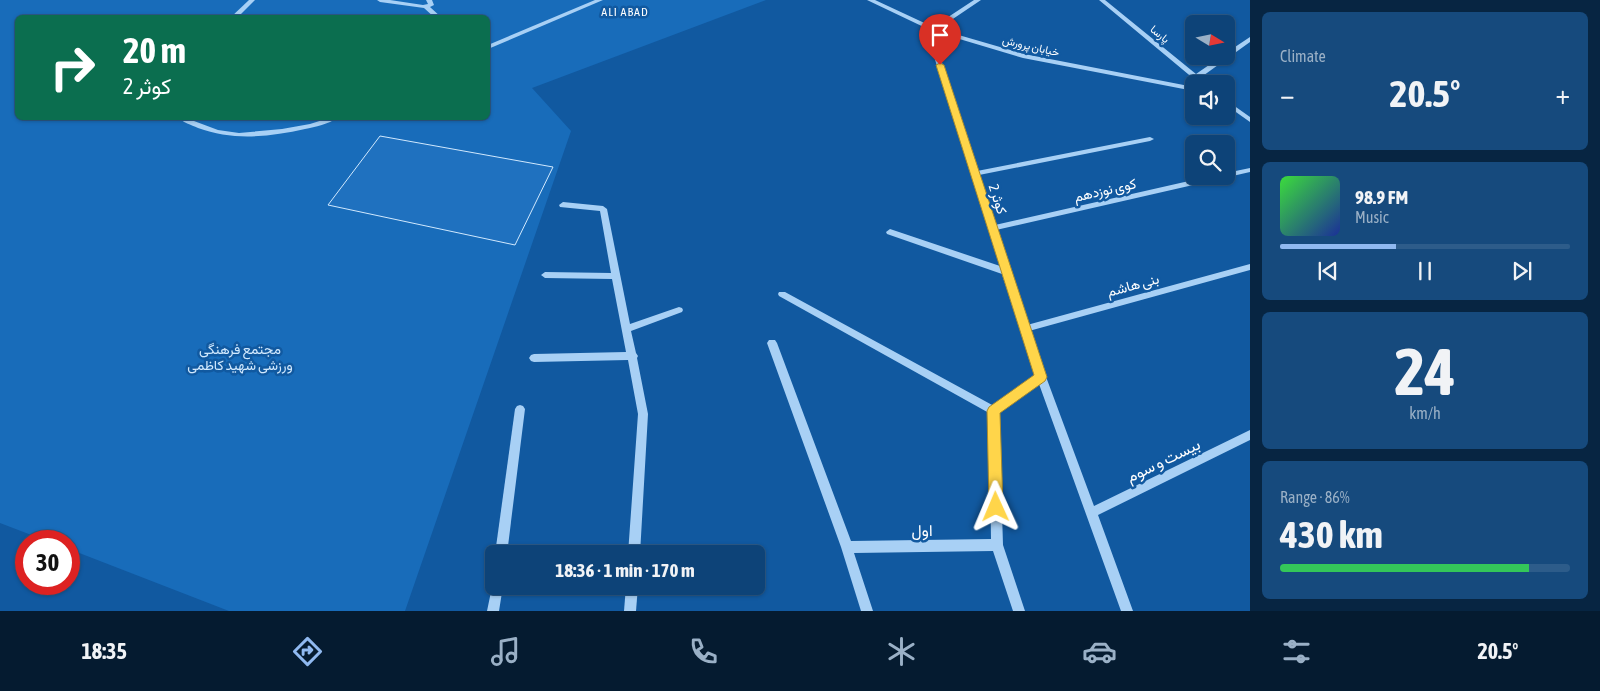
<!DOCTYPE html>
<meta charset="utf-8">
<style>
:root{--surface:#0d4378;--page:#164a7d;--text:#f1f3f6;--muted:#9ab0c6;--line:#2d5c8a;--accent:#90b9f0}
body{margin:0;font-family:"Asap Condensed",Vazirmatn,sans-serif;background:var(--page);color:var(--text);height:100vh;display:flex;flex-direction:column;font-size:19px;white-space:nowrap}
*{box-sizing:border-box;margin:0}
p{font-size:16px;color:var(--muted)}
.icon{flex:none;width:28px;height:28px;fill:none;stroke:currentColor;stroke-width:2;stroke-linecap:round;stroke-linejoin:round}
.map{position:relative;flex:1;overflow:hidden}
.panel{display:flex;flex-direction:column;gap:12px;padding:12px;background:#072542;width:350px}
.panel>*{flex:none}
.guide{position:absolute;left:15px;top:15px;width:475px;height:105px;border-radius:8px;box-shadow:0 1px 4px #0004,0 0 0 1px var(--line);background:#0b6e4f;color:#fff;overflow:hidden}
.needle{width:32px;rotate:100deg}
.controls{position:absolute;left:1185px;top:15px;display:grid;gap:10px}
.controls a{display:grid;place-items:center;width:50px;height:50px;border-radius:8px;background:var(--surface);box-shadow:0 1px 4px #0004,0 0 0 1px var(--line);font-size:25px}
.speed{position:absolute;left:15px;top:530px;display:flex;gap:10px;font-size:25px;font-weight:700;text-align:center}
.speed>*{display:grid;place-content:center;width:65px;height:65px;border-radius:50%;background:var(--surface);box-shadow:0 1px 4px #0004,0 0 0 1px var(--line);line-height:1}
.speed .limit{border:8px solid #d22;background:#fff;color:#111}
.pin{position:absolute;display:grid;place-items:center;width:42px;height:42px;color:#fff;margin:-51px -21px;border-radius:50% 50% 50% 0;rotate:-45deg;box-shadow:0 0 5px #0007}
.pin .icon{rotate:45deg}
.me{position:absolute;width:55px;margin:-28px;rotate:359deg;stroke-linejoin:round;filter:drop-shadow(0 0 4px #0008)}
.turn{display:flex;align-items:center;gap:18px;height:105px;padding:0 25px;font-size:22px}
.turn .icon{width:65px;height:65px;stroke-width:2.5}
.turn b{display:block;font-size:35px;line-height:42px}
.big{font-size:38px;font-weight:700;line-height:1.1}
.panel .tile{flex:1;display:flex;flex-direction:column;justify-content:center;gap:8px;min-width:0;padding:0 18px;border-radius:8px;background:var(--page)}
.panel .dial{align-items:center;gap:0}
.dial b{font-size:65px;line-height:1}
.song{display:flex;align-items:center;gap:15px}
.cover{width:60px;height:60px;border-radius:8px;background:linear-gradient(135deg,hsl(120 70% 55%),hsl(230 70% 35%))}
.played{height:5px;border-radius:2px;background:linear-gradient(90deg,var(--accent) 40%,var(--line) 40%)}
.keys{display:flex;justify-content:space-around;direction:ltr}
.heat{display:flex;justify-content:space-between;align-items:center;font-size:28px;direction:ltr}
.charge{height:8px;border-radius:4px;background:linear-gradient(90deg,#34c759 86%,var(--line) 0)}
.trip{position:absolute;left:485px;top:545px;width:280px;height:50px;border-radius:8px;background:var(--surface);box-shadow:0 1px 4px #0004,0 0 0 1px var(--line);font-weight:700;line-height:50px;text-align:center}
.tabs{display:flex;height:80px;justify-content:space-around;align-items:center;background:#051b30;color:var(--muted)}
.tabs .icon{width:35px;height:35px}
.tabs .on{color:var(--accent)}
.tabs b{font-size:22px;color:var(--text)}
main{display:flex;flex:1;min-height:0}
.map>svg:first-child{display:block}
.green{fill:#186cba;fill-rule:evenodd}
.building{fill:#1f71bf;stroke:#d1e9fe}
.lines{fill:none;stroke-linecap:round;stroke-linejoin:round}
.minor{fill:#a8d0f5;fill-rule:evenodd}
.route{fill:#ffd54a;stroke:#a68a30}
.labels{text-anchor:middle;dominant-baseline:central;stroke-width:5;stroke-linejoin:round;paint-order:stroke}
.far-street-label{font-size:11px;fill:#fff;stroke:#1159a0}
.far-neighbourhood-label{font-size:12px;letter-spacing:1px;fill:#fff;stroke:#1159a0}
.street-label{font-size:14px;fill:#fff;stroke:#1159a0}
.park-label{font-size:14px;fill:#d1e9fe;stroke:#1159a0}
.near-street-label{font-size:16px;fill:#fff;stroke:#1159a0}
</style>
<main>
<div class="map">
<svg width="1250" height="611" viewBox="0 0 1250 611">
<rect width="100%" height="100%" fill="#1159a0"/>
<!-- green -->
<path class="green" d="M0,0H766L532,88L571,131L405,611H229L69,549V541H47L0,523ZM18,18H488V118H18Z"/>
<!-- building -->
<polygon class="building" points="380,136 553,167 515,245 328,205"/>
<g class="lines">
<!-- minor -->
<g class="minor">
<polygon points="249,0 255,0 237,18 230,18"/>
<polygon points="377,0 390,0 423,5 428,4 426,0 432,0 434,5 430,7 442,18 435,18 424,8 380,2"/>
<polygon points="595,0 603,0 488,49 488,45"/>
<polygon points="867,0 875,0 933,27 974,0 981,0 938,29 1024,54 1194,87 1194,91 1023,58 936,32 937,47 977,171 1150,137 1154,139 1150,141 979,175 995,225 1211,176 1226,176 1226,173 1250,168 1250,172 996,230 1011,272 1010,273 1027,325 1250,264 1250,270 1029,331 1094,506 1250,430 1250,440 1098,515 1133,611 1121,611 1039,384 999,413 1003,545 1025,611 1013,611 993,551 854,553 873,611 861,611 841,547 767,343 769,340 775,340 777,343 851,541 991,539 989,413 779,296 778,294 779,292 785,292 994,406 1036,375 1020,329 1002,274 887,234 886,232 890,229 893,230 1000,266 931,47 930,30"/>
<polygon points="1099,0 1105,0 1196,74 1222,56 1226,56 1226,53 1250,37 1250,42 1200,78 1207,84 1200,84"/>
<polygon points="1226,100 1250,117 1250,122 1226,105"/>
<path d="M178,118H186L218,130L239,133L282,129L310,124L329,118H337C329,124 315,127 305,129C269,137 233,141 198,128C191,125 183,122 178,118Z"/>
<polygon points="563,202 603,206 607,209 630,324 679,307 682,308 683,310 682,312 631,331 636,353 638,356 637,358 648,414 640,554 628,554 638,414 628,360 534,362 531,361 529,358 531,355 534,354 626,352 612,279 545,278 541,275 545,272 611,273 600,211 560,207 559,205"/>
<polygon points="520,405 523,406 525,409 507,554 495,554 515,409 517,406"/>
<polygon points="493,582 494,586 503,586 499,611 487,611"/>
<polygon points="626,586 638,586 636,611 624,611"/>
</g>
</g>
<!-- route -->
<polygon class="route" points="940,63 944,65 1047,377 1045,381 1000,413 1003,507 1001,512 996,514 991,512 989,507 987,411 989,407 1034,375 936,65"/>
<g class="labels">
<!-- far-street labels -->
<g class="far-street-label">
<text transform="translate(1160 34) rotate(39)">پارسا</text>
<text transform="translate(1031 46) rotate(13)">خیابان پرورش</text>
</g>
<!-- far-neighbourhood labels -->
<g class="far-neighbourhood-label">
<text x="625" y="12">ALI ABAD</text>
</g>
<!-- street labels -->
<g class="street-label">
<text transform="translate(1105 190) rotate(-13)">کوی نوزدهم</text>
<text transform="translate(998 199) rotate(72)">کوثر 2</text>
<text transform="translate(1133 285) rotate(-15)">بنی هاشم</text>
</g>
<!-- park labels -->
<g class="park-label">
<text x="240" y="349">مجتمع فرهنگی<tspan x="240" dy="16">ورزشی شهید کاظمی</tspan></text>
</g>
<!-- near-street labels -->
<g class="near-street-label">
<text transform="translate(1163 460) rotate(-26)">بیست و سوم</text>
<text transform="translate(922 530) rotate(-1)">اول</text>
</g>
</g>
</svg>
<div class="controls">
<a><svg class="needle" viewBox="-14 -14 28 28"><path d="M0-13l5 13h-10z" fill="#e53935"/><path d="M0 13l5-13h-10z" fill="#9ab0c6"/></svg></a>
<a><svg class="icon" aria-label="sound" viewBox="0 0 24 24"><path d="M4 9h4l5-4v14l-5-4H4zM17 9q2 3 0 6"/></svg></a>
<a><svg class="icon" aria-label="search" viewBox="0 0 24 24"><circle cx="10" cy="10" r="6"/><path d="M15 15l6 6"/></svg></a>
</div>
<div class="speed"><div class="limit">30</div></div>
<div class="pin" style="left:940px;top:65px;background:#d93025"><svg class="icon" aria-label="arrive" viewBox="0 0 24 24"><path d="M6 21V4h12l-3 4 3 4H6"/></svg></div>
<svg class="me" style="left:996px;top:507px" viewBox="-20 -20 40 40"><path d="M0-17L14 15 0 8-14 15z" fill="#ffd54a" stroke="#fff" stroke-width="4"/></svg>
<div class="trip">18:36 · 1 min · 170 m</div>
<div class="guide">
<div class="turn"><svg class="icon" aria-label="right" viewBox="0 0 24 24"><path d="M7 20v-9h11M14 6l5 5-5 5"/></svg><div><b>20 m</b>کوثر 2</div></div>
</div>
</div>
<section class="panel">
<div class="tile"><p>Climate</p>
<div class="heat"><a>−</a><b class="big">20.5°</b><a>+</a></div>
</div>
<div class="tile">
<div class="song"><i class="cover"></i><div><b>98.9 FM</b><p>Music</p></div></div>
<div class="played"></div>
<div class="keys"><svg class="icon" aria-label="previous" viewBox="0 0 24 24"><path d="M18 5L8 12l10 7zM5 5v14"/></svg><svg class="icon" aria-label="pause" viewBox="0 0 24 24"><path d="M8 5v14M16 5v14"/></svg><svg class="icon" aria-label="next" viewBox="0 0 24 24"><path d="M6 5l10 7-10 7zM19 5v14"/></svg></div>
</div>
<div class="tile dial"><b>24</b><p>km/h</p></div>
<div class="tile"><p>Range · 86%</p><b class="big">430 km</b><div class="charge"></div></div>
</section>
</main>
<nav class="tabs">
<b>18:35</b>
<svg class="icon on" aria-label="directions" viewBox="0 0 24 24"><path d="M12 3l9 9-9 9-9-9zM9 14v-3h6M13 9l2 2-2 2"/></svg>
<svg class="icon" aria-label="music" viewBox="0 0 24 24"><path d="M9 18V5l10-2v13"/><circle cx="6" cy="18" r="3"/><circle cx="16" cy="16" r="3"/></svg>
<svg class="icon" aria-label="phone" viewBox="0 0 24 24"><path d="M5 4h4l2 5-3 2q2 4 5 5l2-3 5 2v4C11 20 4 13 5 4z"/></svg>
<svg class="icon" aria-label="climate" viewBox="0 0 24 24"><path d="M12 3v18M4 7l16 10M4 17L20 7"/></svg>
<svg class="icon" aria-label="car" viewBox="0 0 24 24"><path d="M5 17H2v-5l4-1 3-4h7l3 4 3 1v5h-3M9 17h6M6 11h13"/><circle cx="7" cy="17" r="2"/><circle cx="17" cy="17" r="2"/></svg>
<svg class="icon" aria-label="filters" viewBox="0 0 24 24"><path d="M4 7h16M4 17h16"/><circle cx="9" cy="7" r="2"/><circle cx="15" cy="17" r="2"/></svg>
<b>20.5°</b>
</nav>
